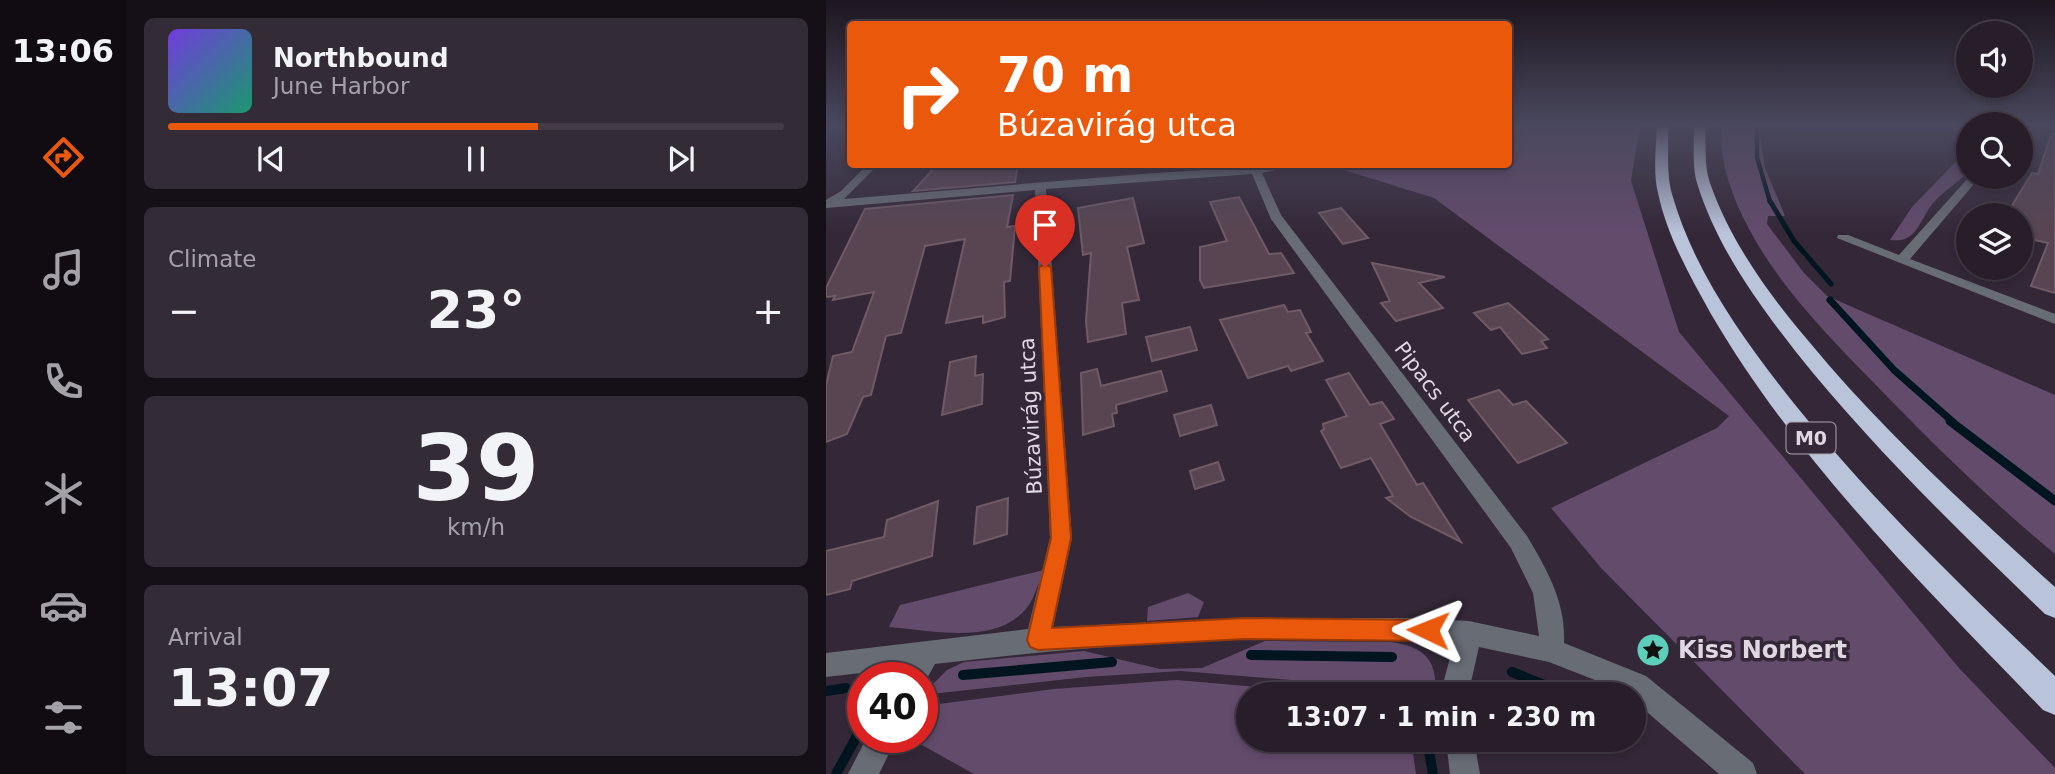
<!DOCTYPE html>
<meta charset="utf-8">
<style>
:root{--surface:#271e2a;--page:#332b36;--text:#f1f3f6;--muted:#a4a2a8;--line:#433c47;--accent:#ea580c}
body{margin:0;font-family:"DejaVu Sans",sans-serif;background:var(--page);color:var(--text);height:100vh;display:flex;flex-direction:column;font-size:26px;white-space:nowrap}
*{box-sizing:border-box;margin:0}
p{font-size:23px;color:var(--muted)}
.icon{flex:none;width:38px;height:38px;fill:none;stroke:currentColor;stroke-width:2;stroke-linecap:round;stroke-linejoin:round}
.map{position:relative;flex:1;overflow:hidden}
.panel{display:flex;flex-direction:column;gap:18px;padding:18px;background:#151017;width:700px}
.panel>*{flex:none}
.guide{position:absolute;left:21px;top:21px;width:665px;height:147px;border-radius:7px;box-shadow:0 4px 10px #0003,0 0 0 2px var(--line);background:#ea580c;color:#fff;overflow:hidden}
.buttons{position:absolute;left:1130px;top:21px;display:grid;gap:14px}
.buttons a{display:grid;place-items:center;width:77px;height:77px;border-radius:50%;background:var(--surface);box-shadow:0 4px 10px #0003,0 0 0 2px var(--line);font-size:35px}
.speed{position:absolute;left:21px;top:662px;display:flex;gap:14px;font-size:35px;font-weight:700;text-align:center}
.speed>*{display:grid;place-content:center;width:91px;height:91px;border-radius:50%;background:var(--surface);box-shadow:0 4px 10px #0003,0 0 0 2px var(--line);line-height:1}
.speed .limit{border:10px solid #d22;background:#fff;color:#111}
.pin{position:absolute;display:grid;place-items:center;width:60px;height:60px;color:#fff;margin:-72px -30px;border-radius:50% 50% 50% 0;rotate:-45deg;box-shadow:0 0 7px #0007}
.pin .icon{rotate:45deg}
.me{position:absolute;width:77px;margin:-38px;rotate:272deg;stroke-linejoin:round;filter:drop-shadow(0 0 5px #0008)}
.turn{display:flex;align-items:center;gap:24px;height:147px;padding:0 35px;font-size:32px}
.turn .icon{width:91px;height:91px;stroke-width:2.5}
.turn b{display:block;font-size:49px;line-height:60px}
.big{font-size:52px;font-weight:600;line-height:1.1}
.panel .widget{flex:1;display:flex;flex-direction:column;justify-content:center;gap:10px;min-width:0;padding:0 24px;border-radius:10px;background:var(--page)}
.panel .dial{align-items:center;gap:0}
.dial b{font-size:91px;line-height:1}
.song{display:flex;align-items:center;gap:21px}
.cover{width:84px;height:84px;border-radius:10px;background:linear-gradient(135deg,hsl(260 70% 55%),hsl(160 70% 35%))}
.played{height:7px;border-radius:4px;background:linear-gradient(90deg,var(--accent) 60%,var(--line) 60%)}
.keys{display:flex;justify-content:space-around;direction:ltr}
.heat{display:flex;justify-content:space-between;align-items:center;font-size:38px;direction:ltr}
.trip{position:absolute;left:410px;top:682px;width:410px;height:70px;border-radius:35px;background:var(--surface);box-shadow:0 4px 10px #0003,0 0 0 2px var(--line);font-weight:600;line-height:70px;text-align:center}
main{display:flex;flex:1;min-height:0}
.dock{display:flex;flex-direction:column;width:126px;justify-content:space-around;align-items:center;background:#100c11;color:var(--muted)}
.dock .icon{width:49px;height:49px}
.dock .active{color:var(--accent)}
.dock b{font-size:32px;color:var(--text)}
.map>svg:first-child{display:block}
.green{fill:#634b6c}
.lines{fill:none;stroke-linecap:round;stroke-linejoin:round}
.stream-far4{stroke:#00151f;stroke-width:4.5}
.stream-far3{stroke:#00151f;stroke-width:5}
.stream-far2{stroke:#00151f;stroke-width:7}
.stream-far1{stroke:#00151f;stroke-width:9}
.stream{stroke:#00151f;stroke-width:10}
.building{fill:#594551;stroke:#6f5a66;stroke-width:2}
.minor{fill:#686c75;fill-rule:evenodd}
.highway{fill:#b9c3d9;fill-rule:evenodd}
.route{fill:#ea580c;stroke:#983908;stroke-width:2}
.labels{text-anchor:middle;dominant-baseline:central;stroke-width:7;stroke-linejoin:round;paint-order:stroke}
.shield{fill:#342838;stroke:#aca3af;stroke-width:2}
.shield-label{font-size:19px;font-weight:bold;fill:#dfd8e2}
.street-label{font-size:21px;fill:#dfd8e2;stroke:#342838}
.near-poi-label{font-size:24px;font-weight:bold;fill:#dfd8e2;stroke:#342838;text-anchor:start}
</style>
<main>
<nav class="dock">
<b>13:06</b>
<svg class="icon active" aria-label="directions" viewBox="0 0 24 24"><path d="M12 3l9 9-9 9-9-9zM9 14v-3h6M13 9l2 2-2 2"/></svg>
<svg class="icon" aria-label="music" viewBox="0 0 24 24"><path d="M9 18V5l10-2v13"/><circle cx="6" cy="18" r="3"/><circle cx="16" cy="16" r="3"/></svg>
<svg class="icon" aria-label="phone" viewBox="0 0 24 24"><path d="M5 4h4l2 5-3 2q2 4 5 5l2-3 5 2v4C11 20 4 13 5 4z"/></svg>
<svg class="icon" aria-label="climate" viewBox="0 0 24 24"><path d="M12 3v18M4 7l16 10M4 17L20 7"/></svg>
<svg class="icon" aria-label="car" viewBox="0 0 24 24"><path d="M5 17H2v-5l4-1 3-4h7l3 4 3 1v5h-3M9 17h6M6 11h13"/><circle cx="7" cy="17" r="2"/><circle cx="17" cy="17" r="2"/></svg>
<svg class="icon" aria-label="filters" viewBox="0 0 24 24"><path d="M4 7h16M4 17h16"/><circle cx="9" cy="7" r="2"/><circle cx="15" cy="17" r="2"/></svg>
</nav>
<section class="panel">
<div class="widget">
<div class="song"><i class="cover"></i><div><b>Northbound</b><p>June Harbor</p></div></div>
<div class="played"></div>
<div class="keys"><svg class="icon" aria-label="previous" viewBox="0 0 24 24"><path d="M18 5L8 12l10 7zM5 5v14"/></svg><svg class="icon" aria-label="pause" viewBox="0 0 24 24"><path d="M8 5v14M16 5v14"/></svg><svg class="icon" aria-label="next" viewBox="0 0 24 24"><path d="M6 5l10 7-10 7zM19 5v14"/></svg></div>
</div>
<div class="widget"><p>Climate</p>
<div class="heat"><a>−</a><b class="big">23°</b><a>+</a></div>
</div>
<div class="widget dial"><b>39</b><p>km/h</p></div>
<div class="widget"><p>Arrival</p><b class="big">13:07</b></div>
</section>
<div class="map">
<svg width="1229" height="774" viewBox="0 0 1229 774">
<rect width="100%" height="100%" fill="#342838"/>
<!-- green -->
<g class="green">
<polygon points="683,125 814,125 805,181 853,332 1133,668 1229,768 1229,774 979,774 776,569 725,508 891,428 903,416 608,198 502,165 682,164"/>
<path d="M896,125H932L939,168L959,216H942L941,224L978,273L1001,296L1229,395V554C1165,501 1105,442 1048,383C1001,335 949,282 919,221C905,193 892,157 896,125Z"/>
<path d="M1143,148V172C1132,182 1118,191 1108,202C1093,219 1092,244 1064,240L1086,207Z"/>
<path d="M218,570C213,581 209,596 203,605C173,647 105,630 63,627L74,605Z"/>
<polygon points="362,593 378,602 372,617 321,621 322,607"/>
<path d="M439,641L565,642C598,647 610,658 610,692L355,671L260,677L96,695L121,670L138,662L258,651L334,669L376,668Z"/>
<path d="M350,680L524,695H422V740H585L590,774H148L87,740L88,737H96C96,722 99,712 113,704L228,689Z"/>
</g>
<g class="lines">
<!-- stream-far4 -->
<polyline class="stream-far4" points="931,125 931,157 944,202"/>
<!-- stream-far3 -->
<polyline class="stream-far3" points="944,201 968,241 1005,284"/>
<!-- stream-far2 -->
<polyline class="stream-far2" points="1004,300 1068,370 1127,422"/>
<!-- stream-far1 -->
<polyline class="stream-far1" points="1124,421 1229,501"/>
<!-- stream -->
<g class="stream">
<polyline points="425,655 566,657"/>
<polyline points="686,672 743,695"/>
<polyline points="137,675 286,662"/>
<polyline points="0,691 20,688"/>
<polyline points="601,740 607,774"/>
<polyline points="10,774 37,725"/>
</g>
</g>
<!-- building -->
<g class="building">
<polygon points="1225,134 1229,134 1229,293 1205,286 1222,243 1195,237 1195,215 1180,215 1206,173 1212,174"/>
<polygon points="112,164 177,164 192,165 189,182 87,191"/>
<polygon points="187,195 181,227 189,226 184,281 178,282 179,317 157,323 157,316 120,323 139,239 99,246 75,333 60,336 45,395 37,397 21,434 0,442 0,385 7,356 26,352 48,292 7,300 9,296 0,297 0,288 39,209"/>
<polygon points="413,197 443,254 455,253 468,273 378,288 374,280 374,247 401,241 384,202"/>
<polygon points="307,198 318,243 301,247 313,300 296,303 300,334 262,342 260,321 265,253 257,255 252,208"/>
<polygon points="515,208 542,238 517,244 493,213"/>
<polygon points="546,263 619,277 593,283 617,308 570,321 555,303 564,301"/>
<polygon points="682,303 722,339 715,341 721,348 696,354 674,327 665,330 648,313"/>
<polygon points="458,305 462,312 474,310 485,332 480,333 497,361 465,371 462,366 422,378 394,320"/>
<polygon points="364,327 371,350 326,361 320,337"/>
<polygon points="150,356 149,376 157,374 156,404 116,415 124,362"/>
<polygon points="271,369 275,386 335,371 341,391 290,405 291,413 286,414 288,426 257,435 255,373"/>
<polygon points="523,373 544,405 556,402 568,419 554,424 591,485 597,483 635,542 585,517 560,498 567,496 545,458 515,468 495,431 498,429 497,424 521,416 500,380"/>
<polygon points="673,390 687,405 700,401 741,443 692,463 642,400"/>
<polygon points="385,405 391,425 354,436 348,415"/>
<polygon points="392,462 398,480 369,489 364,471"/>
<polygon points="182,498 181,534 148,544 151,507"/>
<polygon points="112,501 106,556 26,581 24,589 0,595 0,551 58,537 61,520"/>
</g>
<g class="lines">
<!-- minor -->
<g class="minor">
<path d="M42,164H53L18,199L329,173L478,164L436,173L455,215L701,536C721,570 740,602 738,643L820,676L927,763L931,774H893L807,700V695L723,662L653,647L642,695H614L628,643C455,632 280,643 109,664L96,687V677H75L79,668L0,677V653L202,629L224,538L209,190L0,208V200L15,191ZM426,174L445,219L685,548L707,593L713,636L643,621L581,618H420L227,627L246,538L220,189Z"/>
<polygon points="1143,177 1154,177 1084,259 1229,314 1229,324 1011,238 1012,235 1022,235 1073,255"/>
<polygon points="41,737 71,737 53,774 22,774"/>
<polygon points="620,740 648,740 654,774 624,774"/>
</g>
<!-- highway -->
<g class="highway">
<path d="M831,125H842C843,147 840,173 846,194C866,265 910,329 955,387C1037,492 1133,584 1229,676V715L1217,710C1099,587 972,463 885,314C864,276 841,236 832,193C827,173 830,146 831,125Z"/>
<path d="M868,125H879C880,143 878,166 884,183C905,243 944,296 985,344C1058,432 1144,510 1229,587V618L1219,614C1132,530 1045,446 970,352C930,301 890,245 871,183C866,166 868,142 868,125Z"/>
</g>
</g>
<!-- sky -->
<linearGradient id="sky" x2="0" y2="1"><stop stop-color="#1d161f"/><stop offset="0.54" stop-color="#4a485e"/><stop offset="1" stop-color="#4a485e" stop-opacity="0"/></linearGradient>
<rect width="1229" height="233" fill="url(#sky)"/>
<!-- route -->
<polygon class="route" points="219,264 225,267 245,538 226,628 419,618 602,620 610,623 613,630 610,638 602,641 419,639 212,650 204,647 201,640 225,538 213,267"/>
<!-- icons -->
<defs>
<symbol id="sight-disc" viewBox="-11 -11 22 22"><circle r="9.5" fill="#5dceb9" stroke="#342838"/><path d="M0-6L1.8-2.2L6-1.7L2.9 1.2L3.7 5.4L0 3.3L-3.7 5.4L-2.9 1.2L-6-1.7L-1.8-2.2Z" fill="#111"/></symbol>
</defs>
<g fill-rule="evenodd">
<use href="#sight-disc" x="808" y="631" width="38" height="38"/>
</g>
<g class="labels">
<!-- shield labels -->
<rect class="shield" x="960.5" y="422.5" width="49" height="31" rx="5"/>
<g class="shield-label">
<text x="985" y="438">M0</text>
</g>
<!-- street labels -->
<g class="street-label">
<text transform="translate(609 392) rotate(53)">Pipacs utca</text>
<text transform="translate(205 416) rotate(-93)">Búzavirág utca</text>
</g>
<!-- near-poi labels -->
<g class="near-poi-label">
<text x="852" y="650">Kiss Norbert</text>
</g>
</g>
</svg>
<div class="buttons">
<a><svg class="icon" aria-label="sound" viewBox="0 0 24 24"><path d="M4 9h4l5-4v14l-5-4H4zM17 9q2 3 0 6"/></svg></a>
<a><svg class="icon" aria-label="search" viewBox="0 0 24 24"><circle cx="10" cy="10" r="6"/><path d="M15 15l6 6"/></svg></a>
<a><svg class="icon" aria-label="layers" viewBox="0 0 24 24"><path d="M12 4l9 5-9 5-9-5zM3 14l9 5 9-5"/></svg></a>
</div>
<div class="speed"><div class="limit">40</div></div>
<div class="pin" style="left:219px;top:267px;background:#d93025"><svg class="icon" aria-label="arrive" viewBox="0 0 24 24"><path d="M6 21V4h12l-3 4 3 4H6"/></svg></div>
<svg class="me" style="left:602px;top:630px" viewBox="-20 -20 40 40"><path d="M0-17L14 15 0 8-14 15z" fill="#ea580c" stroke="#fff" stroke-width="4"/></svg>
<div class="trip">13:07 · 1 min · 230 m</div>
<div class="guide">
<div class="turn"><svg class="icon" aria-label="right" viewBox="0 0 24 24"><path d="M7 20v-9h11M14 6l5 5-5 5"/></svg><div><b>70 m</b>Búzavirág utca</div></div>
</div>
</div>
</main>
